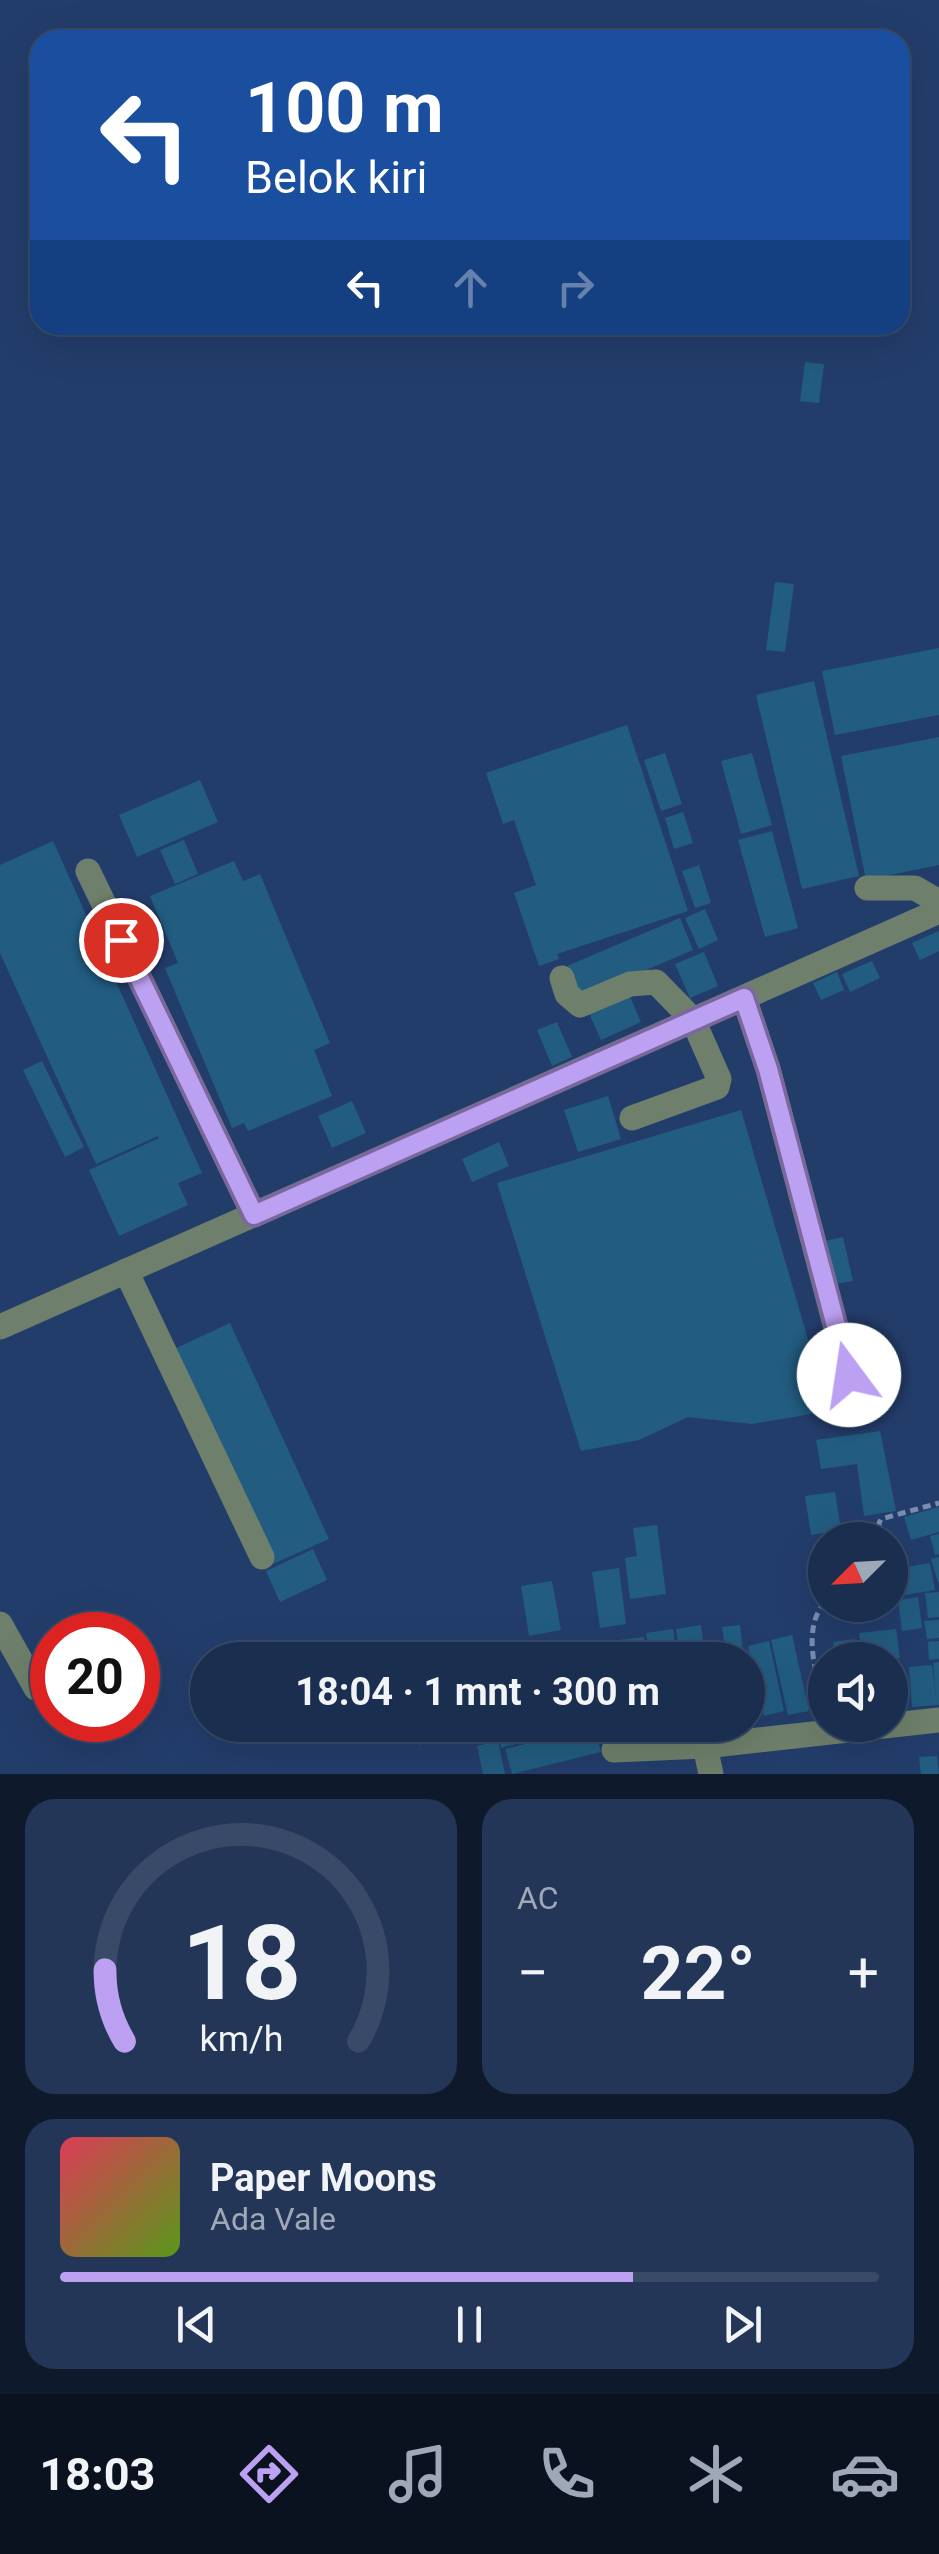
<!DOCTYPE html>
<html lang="id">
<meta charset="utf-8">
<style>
:root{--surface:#1a2e50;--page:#233657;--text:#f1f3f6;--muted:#9fa8b7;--line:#384a67;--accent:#bca0f2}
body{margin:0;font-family:Roboto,sans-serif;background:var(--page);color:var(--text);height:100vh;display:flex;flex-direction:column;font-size:38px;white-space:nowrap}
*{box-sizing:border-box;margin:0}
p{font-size:32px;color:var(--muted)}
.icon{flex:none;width:55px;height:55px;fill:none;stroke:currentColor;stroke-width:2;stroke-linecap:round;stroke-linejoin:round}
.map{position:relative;height:1774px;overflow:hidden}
.sheet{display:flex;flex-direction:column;gap:25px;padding:25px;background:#0e192c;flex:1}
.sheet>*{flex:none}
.top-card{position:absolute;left:30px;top:30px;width:880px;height:305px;border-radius:30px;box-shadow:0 10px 40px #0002,0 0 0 2px var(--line);background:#1a4fa0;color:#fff;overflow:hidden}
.needle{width:65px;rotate:246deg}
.fabs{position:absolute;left:808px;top:1522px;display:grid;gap:20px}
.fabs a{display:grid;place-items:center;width:100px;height:100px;border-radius:50%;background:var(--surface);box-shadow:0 10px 40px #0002,0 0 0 2px var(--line);font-size:50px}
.speed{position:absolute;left:30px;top:1612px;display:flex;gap:20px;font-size:50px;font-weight:700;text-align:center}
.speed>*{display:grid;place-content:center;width:130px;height:130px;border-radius:50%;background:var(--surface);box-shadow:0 10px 40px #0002,0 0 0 2px var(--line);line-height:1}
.speed .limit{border:15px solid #d22;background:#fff;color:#111}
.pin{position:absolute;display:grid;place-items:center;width:85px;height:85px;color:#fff;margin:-42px;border:5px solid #fff;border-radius:50%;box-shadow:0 2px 10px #0007}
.me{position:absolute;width:110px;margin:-55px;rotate:346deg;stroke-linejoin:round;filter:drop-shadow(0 0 8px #0008)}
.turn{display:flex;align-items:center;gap:35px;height:210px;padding:0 50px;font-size:45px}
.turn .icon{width:130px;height:130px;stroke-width:2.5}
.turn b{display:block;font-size:70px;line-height:85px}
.lanes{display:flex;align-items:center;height:95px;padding:0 50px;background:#0003;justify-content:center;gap:50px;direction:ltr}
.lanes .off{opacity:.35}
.big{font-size:75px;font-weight:700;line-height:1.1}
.sheet .widget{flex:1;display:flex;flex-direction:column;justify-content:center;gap:15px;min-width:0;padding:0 35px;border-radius:30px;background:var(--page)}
.sheet .dial{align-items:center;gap:0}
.dial svg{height:260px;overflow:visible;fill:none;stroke:var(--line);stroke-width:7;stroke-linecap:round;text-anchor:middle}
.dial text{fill:var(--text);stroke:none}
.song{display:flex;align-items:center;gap:30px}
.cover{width:120px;height:120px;border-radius:15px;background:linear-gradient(135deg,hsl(350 70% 55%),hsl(90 70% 35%))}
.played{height:10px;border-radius:5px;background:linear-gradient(90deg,var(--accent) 70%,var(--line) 70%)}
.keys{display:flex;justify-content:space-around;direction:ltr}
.heat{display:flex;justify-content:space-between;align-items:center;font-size:55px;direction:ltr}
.sheet .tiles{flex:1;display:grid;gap:25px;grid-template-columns:1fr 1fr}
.widget:last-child{grid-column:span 2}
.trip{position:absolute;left:190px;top:1642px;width:575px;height:100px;border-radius:50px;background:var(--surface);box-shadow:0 10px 40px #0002,0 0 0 2px var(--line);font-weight:700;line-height:100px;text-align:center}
.tabs{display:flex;height:160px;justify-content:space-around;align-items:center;background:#0a1220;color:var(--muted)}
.tabs .icon{width:70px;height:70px}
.tabs .active{color:var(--accent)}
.tabs b{font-size:45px;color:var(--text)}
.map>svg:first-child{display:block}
.building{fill:#225c81}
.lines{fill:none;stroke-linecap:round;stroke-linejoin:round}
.path{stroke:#7b8dae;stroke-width:5;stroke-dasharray:8 5;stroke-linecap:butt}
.minor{stroke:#6e806b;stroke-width:25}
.route-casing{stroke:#7a689d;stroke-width:25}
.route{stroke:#bca0f2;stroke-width:18}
</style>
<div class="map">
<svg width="939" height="1774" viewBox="0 0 939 1774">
<rect width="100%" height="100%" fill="#233d6b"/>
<!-- building -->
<g class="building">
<polygon points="805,362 824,364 819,403 800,401"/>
<polygon points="775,582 794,584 785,652 766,650"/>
<polygon points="939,648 939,715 835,735 822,671"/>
<polygon points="814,681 859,876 802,889 756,695"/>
<polygon points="627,725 688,911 557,954 559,959 539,966 514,893 536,885 514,820 503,824 486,773"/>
<polygon points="939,737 939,865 866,880 841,756"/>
<polygon points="665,753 682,804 661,811 644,760"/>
<polygon points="752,753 772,825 741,834 721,761"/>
<polygon points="200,780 218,822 137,857 119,815"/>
<polygon points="683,812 693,843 674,849 665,818"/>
<polygon points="772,831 798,928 765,937 738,840"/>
<polygon points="184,840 198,874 175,884 160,850"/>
<polygon points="53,841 202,1173 178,1183 188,1205 119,1236 89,1170 159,1138 158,1136 96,1164 0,953 0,865"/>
<polygon points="234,861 243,881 260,874 330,1043 314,1050 332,1096 248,1131 244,1123 232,1128 165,968 178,963 150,896"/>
<polygon points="699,865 711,903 695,908 682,871"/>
<polygon points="705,909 718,940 699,949 685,918"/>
<polygon points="680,918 693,950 581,998 567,966"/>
<polygon points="939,931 939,951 920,960 912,943"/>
<polygon points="704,952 718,986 690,998 675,964"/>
<polygon points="872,961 880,978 850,992 842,974"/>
<polygon points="837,972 844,990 821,1000 813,983"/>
<polygon points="628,992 641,1022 601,1040 588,1011"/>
<polygon points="557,1022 572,1057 552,1066 537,1030"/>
<polygon points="42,1061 84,1147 65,1157 23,1070"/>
<polygon points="608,1096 621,1139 578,1152 564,1110"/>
<polygon points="352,1101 366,1133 332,1148 318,1116"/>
<polygon points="741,1110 829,1411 752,1424 688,1417 639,1440 581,1451 497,1183"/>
<polygon points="499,1142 509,1166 472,1182 462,1159"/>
<polygon points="843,1237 853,1281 834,1284 824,1241"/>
<polygon points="230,1323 329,1539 273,1564 174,1349"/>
<polygon points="866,1332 876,1378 859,1382 849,1336"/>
<polygon points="880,1431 896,1511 864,1516 857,1464 821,1469 816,1440"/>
<polygon points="835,1492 841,1530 811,1535 805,1496"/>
<polygon points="939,1507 939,1532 911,1540 904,1517"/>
<polygon points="657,1525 666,1594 630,1599 625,1558 637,1556 633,1528"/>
<polygon points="939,1534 939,1554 935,1555 930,1536"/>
<polygon points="313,1549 327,1580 280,1602 266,1571"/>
<polygon points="825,1551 825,1584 823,1584 818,1552"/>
<polygon points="939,1557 939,1582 938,1582 931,1559"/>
<polygon points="930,1563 935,1590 892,1597 890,1570"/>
<polygon points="619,1568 626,1624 600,1628 592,1572"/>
<polygon points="552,1581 561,1630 529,1636 521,1586"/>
<polygon points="939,1592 939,1617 928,1618 925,1593"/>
<polygon points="918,1597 922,1628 902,1631 898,1600"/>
<polygon points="939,1620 939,1638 927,1639 924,1621"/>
<polygon points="701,1625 705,1656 681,1660 676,1629"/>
<polygon points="740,1625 744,1660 727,1660 722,1627"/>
<polygon points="673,1629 677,1658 650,1660 646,1633"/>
<polygon points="896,1629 900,1658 863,1660 859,1633"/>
<polygon points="792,1635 809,1711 788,1715 771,1640"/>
<polygon points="644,1637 648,1660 622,1660 619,1640"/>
<polygon points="855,1639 858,1660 836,1660 833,1642"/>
<polygon points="769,1641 784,1711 764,1716 748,1646"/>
<polygon points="939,1641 939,1659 929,1660 928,1642"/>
<polygon points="563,1648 566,1660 525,1660 524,1659"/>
<polygon points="939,1662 939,1705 912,1707 909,1667 932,1665 936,1696 933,1663"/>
<polygon points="748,1691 753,1716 748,1717"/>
<polygon points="420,1725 444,1725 448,1737 420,1745 414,1727"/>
<polygon points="460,1725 489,1725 492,1734 465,1742"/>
<polygon points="495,1725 580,1725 580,1726 501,1748"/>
<polygon points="594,1727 601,1752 512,1774 505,1749"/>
<polygon points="498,1741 505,1774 483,1774 477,1746"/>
<polygon points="937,1756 939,1774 921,1774 919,1757"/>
</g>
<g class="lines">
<!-- path -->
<g class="path">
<polyline points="881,1540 879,1523 881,1519 939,1503"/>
<path d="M824,1710C818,1676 800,1631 825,1602"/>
</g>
<!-- minor -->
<g class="minor">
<polyline points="88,871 254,1215"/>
<polyline points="867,888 915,888 939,902"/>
<polyline points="562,978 567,994 580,1005 630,984 656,982 693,1020 719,1079 717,1087 632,1118"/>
<polyline points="744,998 768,1069 858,1412"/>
<polyline points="126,1271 262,1557"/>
<polyline points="0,1327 939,911"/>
<polyline points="0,1624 36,1688"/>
<polyline points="614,1750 705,1746"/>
<polyline points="711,1774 705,1746 939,1720"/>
</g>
</g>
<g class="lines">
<defs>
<polyline id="route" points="121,940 254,1215 744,998 768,1069 849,1375"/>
</defs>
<!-- route casing -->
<use href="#route" class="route-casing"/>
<!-- route -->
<use href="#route" class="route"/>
</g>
</svg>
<div class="fabs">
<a><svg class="needle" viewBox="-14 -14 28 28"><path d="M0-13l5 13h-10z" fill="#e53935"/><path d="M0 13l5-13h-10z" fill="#9fa8b7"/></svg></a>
<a><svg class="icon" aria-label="sound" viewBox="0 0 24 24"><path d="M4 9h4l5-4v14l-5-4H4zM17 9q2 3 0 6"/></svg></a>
</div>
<div class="speed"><div class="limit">20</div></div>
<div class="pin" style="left:121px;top:940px;background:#d93025"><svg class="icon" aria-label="arrive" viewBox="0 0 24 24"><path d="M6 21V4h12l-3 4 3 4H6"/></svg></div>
<svg class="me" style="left:849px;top:1375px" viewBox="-20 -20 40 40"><circle r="19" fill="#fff"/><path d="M0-13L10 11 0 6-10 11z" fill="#bca0f2"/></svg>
<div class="trip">18:04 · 1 mnt · 300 m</div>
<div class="top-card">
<div class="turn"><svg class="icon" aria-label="left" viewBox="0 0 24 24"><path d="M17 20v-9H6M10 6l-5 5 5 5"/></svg><div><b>100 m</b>Belok kiri</div></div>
<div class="lanes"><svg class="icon" aria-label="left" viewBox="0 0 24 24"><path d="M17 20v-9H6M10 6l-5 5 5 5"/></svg><svg class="icon off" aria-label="ahead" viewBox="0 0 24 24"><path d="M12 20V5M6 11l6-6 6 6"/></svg><svg class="icon off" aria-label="right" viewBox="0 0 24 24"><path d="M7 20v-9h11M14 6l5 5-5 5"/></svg></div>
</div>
</div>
<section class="sheet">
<div class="tiles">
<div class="widget dial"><svg viewBox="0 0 100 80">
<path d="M14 69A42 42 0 1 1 86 69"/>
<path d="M14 69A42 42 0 0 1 8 47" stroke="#bca0f2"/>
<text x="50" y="56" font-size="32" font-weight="700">18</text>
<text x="50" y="72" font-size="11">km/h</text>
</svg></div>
<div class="widget"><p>AC</p>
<div class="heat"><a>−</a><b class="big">22°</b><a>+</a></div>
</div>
<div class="widget">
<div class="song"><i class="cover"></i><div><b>Paper Moons</b><p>Ada Vale</p></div></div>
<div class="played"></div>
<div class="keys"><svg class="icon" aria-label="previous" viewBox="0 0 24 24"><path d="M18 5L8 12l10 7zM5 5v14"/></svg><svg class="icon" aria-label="pause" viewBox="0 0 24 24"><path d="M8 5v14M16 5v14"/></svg><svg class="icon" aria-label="next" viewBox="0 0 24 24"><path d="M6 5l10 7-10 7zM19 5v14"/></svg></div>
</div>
</div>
</section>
<nav class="tabs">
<b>18:03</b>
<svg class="icon active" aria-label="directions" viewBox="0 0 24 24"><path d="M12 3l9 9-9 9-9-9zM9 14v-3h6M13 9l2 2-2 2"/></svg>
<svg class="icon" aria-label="music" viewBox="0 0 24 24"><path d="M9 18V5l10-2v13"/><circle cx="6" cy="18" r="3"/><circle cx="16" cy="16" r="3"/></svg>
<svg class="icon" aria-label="phone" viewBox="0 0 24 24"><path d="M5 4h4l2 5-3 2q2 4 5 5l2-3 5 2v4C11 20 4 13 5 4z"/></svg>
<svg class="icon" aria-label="climate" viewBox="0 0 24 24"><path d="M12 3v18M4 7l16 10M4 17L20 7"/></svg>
<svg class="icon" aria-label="car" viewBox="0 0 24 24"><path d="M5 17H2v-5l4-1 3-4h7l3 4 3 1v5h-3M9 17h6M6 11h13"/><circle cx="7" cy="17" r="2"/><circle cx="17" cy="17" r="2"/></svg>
</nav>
